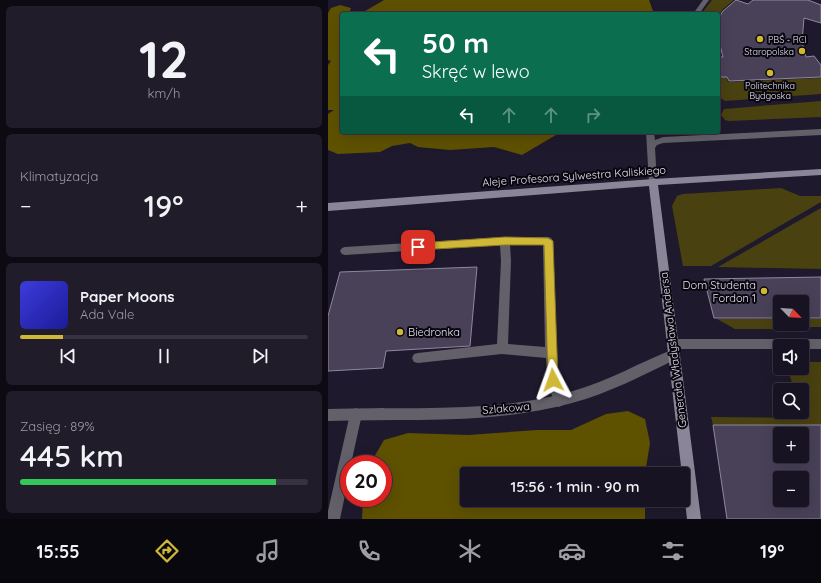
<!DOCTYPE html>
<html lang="pl">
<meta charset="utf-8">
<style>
:root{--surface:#171322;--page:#201c2a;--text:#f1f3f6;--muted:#9e9ea5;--line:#363240;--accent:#d0b736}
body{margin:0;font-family:Quicksand,sans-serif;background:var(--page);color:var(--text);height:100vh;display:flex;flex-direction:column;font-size:15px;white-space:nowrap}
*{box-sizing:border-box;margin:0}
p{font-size:13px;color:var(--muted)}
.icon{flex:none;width:22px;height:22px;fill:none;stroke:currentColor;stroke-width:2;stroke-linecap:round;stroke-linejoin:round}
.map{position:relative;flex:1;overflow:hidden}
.panel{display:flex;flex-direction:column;gap:6px;padding:6px;background:#0d0a13;width:328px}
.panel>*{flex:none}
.top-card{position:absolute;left:12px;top:12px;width:380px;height:122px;border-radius:4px;box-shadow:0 4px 16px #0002,0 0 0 1px var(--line);background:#0b6e4f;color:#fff;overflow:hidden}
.needle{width:26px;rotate:115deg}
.buttons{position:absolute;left:445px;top:295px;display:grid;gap:8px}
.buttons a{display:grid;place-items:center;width:36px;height:36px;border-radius:4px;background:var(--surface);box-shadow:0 4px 16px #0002,0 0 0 1px var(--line);font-size:20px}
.speed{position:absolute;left:12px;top:455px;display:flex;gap:8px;font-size:20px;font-weight:700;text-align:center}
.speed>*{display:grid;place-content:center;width:52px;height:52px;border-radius:50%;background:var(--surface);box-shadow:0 4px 16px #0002,0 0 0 1px var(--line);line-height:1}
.speed .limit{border:6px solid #d22;background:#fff;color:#111}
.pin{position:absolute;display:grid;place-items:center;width:34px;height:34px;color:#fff;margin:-17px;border-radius:8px;box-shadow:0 2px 6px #0006}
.me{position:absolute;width:44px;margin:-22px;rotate:356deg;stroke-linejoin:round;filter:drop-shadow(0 0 3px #0008)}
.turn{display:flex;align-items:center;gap:14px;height:84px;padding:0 16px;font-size:18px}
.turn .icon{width:52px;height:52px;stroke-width:2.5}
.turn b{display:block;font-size:28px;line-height:34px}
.lanes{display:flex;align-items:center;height:38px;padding:0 16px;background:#0003;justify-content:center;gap:20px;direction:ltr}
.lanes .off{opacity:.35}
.big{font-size:30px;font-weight:600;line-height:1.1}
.panel .tile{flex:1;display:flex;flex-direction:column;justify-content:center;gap:6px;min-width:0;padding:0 14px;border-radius:6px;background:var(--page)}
.panel .dial{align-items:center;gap:0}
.dial b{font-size:52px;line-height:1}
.song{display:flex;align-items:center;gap:12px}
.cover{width:48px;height:48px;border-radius:6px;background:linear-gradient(135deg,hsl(240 70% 55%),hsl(240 70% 35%))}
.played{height:4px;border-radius:2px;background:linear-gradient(90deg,var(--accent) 15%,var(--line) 15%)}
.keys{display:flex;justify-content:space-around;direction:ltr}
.heat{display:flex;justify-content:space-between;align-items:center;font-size:22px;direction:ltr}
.charge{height:6px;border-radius:3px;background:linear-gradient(90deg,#34c759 89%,var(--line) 0)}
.trip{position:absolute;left:132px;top:467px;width:230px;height:40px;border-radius:4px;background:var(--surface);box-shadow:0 4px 16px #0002,0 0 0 1px var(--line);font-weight:600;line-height:40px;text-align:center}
.dock{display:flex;height:64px;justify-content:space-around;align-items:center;background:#09080e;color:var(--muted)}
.dock .icon{width:28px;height:28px}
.dock .current{color:var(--accent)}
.dock b{font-size:18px;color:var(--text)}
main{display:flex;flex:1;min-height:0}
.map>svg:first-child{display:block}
.green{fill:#4a4110}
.forest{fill:#5e5100}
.building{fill:#484158;stroke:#8f87a1;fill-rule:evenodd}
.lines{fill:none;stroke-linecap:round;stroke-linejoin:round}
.lane{fill:#63606a;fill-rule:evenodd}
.street{fill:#63606a;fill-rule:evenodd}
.secondary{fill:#8b8697;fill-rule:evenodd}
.route{fill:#d0b736;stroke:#877723}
.poi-dot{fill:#d0b736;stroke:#08060e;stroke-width:1.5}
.labels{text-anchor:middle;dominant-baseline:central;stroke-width:4;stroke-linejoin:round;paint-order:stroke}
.far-poi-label{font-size:9px;fill:#e5e1ef;stroke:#08060e;text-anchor:start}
.street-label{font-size:11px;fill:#e5e1ef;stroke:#08060e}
.poi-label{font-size:11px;fill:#e5e1ef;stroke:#08060e;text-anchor:end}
</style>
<main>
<section class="panel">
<div class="tile dial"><b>12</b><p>km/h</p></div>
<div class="tile"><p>Klimatyzacja</p>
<div class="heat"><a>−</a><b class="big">19°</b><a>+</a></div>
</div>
<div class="tile">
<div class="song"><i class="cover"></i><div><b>Paper Moons</b><p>Ada Vale</p></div></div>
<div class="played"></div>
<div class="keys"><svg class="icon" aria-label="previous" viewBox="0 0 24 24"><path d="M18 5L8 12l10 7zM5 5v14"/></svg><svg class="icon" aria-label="pause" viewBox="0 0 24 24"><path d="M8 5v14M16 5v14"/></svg><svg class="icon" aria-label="next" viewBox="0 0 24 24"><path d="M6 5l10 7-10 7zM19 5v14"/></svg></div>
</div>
<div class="tile"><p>Zasięg · 89%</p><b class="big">445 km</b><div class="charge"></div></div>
</section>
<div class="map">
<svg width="493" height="519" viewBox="0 0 493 519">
<rect width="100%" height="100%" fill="#1f192d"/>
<!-- green -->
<g class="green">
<polygon points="384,0 406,0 395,9 390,17 390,14 374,13"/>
<polygon points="398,77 400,82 493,78 493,94 397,101 390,96 390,78"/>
<polygon points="493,101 493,117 401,121 397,120 393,115 396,109"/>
<polygon points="453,188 472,196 493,196 493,202 383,266 355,266 344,206 349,196 355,194"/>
<polygon points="493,208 493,269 390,267"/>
<polygon points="389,319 452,319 452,324 474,324 474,319 493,319 493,327 483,327 477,329 407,329"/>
<polygon points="474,362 493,362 493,425 385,425 383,417 473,418 471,412 474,412 474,390 466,390 460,369 474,368"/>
</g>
<!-- forest -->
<g class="forest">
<polygon points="56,0 321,0 326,14 32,14"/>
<polygon points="12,5 23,8 21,14 14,14 14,132 233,132 194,155 166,147 122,150 90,147 82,143 64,146 52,152 10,154 0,150 0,114 6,110 0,110 0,65 3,61 0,60 0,13 3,8"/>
<polygon points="300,411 317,419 322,443 317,474 139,474 139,500 317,500 317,519 34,519 35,498 55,498 55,464 42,464 56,440 80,433 140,435 209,430 243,430 278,414"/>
</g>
<!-- building -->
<g class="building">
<polygon points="408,0 420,4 425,0 480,0 493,5 493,23 476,18 474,42 478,57 486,56 493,65 493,77 401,81 399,77 390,77 390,57 395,57 390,37 390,19 395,11"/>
<polygon points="149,267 142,346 58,351 55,368 0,371 0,316 12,272"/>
<polygon points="493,277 493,318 474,318 474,302 452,302 452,318 386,318 376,279"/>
<path d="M385,425H493V519H399ZM452,434H474V456H452ZM452,478H474V500H452Z"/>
</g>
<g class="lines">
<!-- lane -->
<g class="lane">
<polygon points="375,0 381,0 371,14 365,14"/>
<polygon points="493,129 493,135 335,143 329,145 327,148 329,182 325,185 321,182 318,132 326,132 327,140 335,137"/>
<path d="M177,237H220L223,238L225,241C226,283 226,325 230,367C231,376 238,399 235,405L231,407L227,405L219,380L218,358L174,354L90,363L86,362L84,358L86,354L90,353L169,344L173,261L172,245L17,255L14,254L12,251L14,248L17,247ZM182,245H215L217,347L180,344L183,261Z"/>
<polygon points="345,339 493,339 493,349 474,349 474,346 452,346 452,349 345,349 341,348 339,344 341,340"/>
<polygon points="28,408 32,410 34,414 23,464 21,464 21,476 12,519 0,519 0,511 22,414 24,410"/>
</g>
<!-- street -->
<path class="street" d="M346,349L350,350L352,354L350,358C316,375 281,393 244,403C165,425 81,418 0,421V409C81,406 166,414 245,391C281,381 312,362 346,349Z"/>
<!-- secondary -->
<polygon class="secondary" points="493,169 493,175 330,185 373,519 359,519 321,186 0,211 0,203 325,179"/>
</g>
<!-- route -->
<polygon class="route" points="177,237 220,238 225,241 230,380 229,384 225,386 221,384 220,380 216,245 177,245 90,250 85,247 90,243"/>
<!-- markers -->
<g class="poi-dot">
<circle cx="432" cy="39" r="4"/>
<circle cx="474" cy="51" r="4"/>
<circle cx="442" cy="73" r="4"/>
<circle cx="436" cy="291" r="4"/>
<circle cx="72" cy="332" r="4"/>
</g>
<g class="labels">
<!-- far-poi labels -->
<g class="far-poi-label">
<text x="440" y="39">PBŚ - RCI</text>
<text x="466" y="51" text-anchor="end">Staropolska</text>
<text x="442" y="85" text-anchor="middle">Politechnika<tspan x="442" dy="10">Bydgoska</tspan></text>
</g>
<!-- street labels -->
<g class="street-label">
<text transform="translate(246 176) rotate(-4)">Aleje Profesora Sylwestra Kaliskiego</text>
<text transform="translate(345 350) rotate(-97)">Generała Władysława Andersa</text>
<text transform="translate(178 408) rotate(-5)">Szlakowa</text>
</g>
<!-- poi labels -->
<g class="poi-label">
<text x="428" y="285">Dom Studenta<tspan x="428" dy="13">Fordon 1</tspan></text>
<text x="80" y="332" text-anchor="start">Biedronka</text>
</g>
</g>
</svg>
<div class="buttons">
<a><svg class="needle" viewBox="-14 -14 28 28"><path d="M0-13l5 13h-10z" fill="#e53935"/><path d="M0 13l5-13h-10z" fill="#9e9ea5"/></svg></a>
<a><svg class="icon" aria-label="sound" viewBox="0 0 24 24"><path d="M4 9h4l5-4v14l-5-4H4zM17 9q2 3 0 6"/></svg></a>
<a><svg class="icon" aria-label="search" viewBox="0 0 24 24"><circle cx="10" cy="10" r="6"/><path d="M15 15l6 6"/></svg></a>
<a>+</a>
<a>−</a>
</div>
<div class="speed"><div class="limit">20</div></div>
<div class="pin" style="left:90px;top:247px;background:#d93025"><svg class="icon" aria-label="arrive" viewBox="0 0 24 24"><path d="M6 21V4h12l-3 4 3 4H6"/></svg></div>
<svg class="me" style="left:225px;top:380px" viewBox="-20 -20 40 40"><path d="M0-17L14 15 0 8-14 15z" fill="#d0b736" stroke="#fff" stroke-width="4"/></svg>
<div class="trip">15:56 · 1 min · 90 m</div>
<div class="top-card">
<div class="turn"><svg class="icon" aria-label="left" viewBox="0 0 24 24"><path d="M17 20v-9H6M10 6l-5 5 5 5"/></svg><div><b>50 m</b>Skręć w lewo</div></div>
<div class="lanes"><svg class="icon" aria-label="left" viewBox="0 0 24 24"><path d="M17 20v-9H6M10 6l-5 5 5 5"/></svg><svg class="icon off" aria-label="ahead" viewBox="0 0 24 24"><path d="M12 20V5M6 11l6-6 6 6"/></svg><svg class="icon off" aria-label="ahead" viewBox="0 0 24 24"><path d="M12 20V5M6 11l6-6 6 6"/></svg><svg class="icon off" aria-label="right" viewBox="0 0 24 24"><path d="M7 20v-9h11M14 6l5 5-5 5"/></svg></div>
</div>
</div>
</main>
<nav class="dock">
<b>15:55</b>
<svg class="icon current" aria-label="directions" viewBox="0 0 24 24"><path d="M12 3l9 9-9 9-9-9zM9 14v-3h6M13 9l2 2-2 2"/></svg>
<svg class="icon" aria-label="music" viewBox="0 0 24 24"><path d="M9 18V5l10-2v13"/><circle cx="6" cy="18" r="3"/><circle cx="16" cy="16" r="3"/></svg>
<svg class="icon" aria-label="phone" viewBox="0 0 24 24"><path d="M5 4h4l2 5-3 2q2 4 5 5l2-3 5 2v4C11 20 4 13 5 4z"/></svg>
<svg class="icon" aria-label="climate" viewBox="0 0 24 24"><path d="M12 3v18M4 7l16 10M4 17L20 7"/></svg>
<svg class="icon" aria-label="car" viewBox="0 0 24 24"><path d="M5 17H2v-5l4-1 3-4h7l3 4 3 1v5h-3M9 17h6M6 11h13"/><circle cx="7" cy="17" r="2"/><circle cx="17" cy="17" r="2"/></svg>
<svg class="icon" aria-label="filters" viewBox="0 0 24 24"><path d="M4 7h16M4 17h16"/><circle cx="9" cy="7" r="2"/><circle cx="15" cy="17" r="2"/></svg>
<b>19°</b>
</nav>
